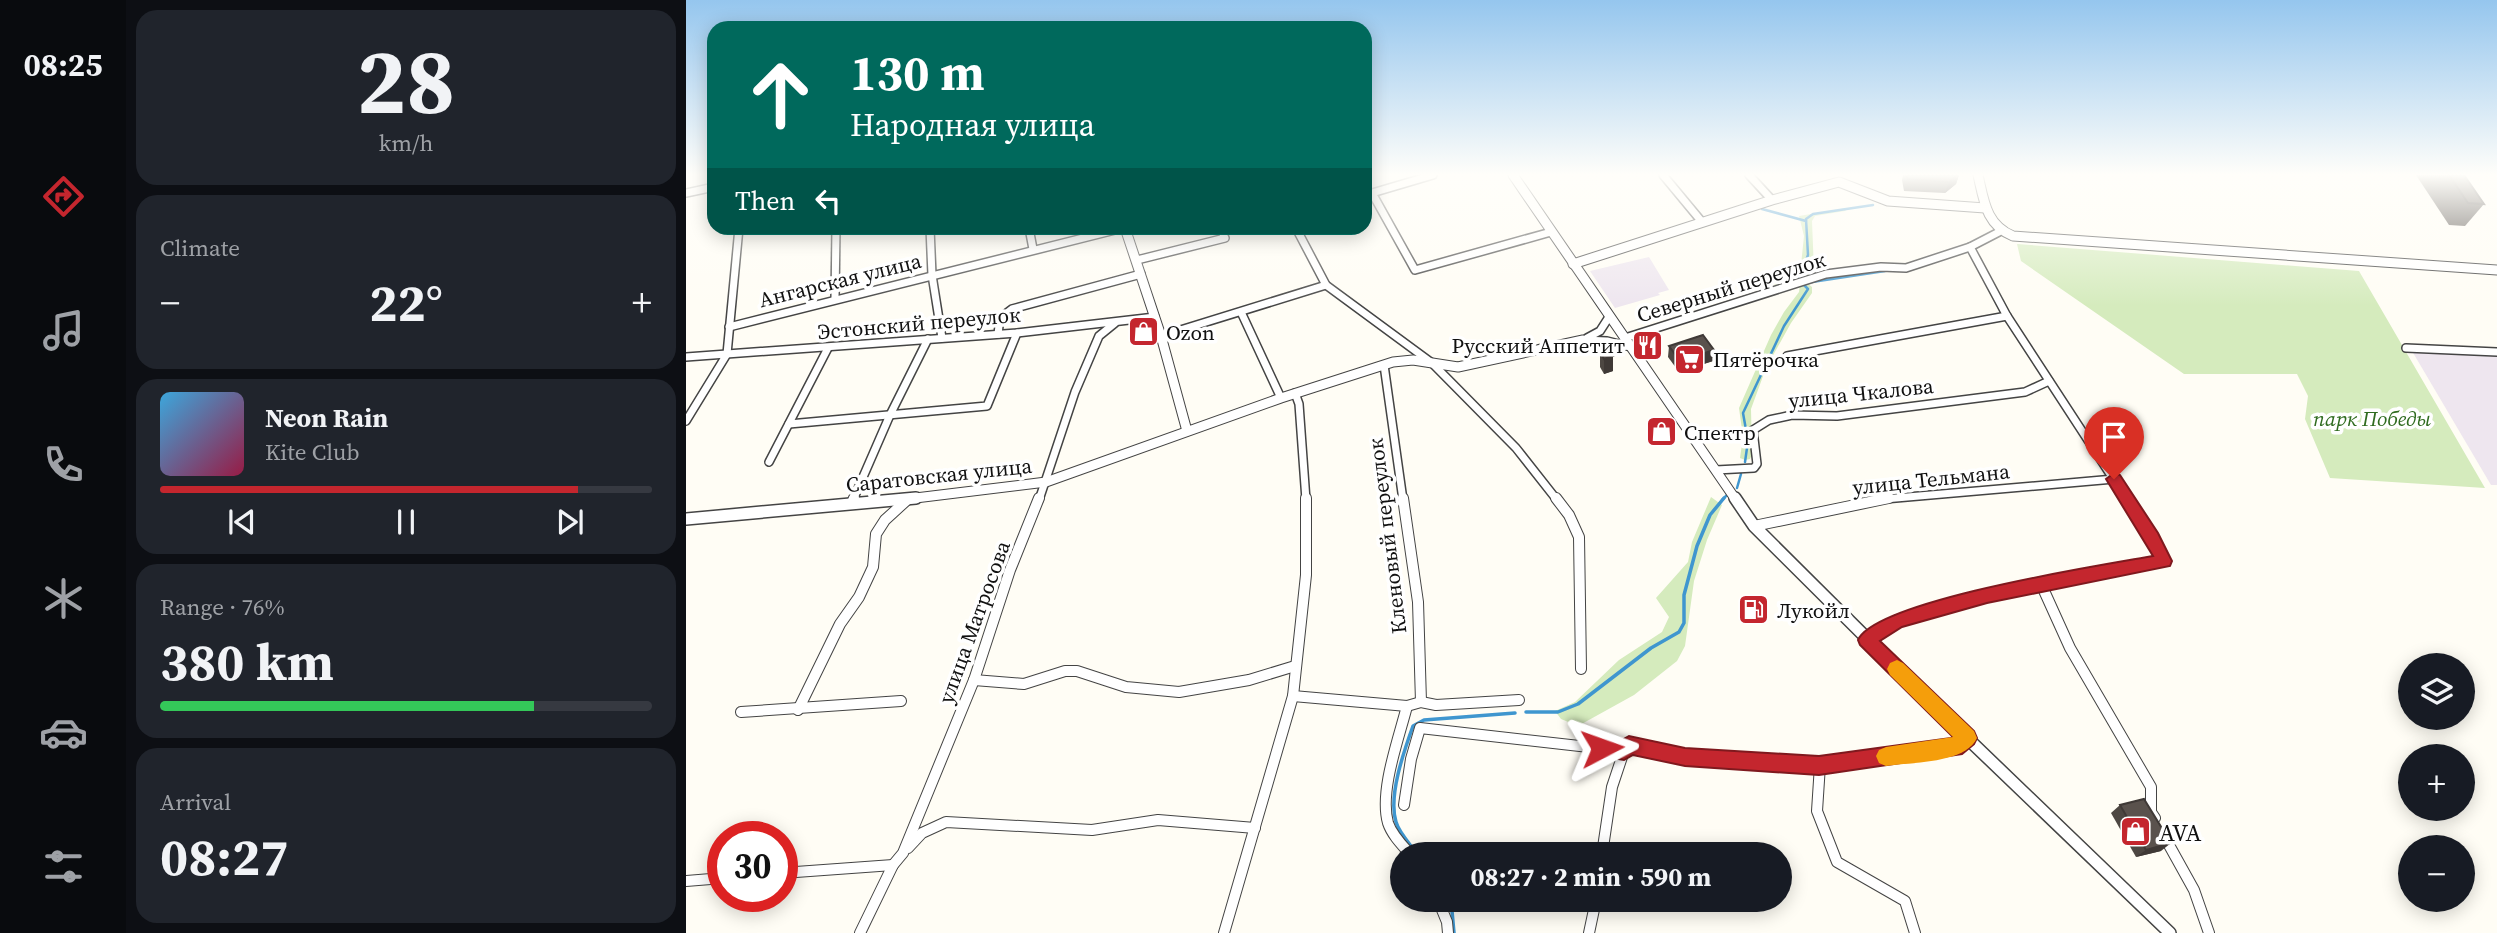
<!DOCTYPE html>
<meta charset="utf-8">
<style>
:root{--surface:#171b24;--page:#20242c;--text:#f1f3f6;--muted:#9ea1a6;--line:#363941;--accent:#c4262e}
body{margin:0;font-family:"Source Serif 4",serif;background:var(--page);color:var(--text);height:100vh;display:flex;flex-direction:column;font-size:26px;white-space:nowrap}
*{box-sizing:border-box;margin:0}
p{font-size:23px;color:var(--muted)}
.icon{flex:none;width:38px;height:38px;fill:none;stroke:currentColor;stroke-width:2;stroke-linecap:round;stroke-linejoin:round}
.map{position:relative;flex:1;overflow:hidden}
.side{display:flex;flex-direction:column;gap:10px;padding:10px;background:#0d0f14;width:560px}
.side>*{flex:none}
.top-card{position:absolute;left:21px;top:21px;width:665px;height:214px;border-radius:21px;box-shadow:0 4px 18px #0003;background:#00695c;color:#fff;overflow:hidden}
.tools{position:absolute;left:1712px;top:653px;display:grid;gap:14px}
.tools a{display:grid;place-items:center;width:77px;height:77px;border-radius:50%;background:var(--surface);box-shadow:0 4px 18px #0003;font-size:35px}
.speed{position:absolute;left:21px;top:821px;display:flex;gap:14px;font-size:35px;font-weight:700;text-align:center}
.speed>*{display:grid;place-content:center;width:91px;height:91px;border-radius:50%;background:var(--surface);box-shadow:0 4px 18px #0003;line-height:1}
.speed .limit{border:10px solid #d22;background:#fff;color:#111}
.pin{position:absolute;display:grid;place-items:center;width:60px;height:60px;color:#fff;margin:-72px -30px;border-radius:50% 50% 50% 0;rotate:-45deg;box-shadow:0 0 7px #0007}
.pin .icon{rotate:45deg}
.me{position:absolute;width:77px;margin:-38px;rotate:86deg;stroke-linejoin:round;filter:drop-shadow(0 0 5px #0008)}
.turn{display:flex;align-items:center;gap:24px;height:147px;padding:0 28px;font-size:32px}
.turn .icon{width:91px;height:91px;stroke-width:2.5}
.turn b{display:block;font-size:49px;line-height:60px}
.then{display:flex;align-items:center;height:66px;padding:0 28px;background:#0003;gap:14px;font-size:26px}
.big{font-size:52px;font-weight:700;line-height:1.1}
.side .tile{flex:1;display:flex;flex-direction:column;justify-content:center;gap:10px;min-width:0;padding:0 24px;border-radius:21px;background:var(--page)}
.side .dial{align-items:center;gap:0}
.dial b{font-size:91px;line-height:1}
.song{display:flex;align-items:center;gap:21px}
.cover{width:84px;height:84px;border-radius:10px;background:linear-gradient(135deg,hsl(200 70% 55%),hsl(340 70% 35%))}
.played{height:7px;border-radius:4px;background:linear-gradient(90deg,var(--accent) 85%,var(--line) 85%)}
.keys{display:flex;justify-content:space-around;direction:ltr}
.heat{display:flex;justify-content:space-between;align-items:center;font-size:38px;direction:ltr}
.charge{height:10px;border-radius:5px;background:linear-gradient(90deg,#34c759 76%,var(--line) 0)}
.trip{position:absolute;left:704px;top:842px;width:402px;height:70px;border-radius:35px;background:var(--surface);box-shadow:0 4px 18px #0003;font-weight:700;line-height:70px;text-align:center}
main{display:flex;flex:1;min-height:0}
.tab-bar{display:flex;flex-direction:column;width:126px;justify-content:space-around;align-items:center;background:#090b0e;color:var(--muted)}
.tab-bar .icon{width:49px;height:49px}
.tab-bar .selected{color:var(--accent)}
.tab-bar b{font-size:32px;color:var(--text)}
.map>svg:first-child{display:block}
.industrial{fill:#eee6ef}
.green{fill:#d5ebbd}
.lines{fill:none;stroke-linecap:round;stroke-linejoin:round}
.stream-far1{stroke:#3f96cf;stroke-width:2.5}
.stream{stroke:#3f96cf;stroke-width:3.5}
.minor-far1-casing{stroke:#444;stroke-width:10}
.minor-casing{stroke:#444;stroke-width:12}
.tertiary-far1-casing{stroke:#444;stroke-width:11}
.tertiary-casing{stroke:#444;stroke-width:14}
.minor-far1{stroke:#fff;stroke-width:7}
.minor{stroke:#fff;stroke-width:10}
.tertiary-far1{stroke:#fff;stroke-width:9}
.tertiary{stroke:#fff;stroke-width:11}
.wall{fill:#4d4742}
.shaded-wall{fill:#3f3936}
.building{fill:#5a524d;stroke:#3f3936;stroke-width:2}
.route{fill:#c4262e;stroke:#7f191e;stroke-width:2}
.slow{fill:#f59e0b}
.labels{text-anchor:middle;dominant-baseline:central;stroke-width:7;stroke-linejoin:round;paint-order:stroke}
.street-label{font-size:21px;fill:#111;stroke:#fff}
.poi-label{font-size:21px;fill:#111;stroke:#fff;text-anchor:start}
.park-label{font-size:21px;font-style:italic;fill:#2f6b1f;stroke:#fff}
.near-poi-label{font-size:24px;fill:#111;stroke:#fff;text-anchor:start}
</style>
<main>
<nav class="tab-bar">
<b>08:25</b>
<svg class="icon selected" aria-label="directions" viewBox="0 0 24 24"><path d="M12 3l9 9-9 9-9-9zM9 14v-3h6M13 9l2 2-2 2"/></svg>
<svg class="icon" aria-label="music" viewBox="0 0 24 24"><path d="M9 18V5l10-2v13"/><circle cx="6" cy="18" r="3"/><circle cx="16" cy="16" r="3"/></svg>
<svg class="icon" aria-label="phone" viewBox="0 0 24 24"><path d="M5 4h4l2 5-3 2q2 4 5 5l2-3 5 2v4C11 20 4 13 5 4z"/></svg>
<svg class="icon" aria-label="climate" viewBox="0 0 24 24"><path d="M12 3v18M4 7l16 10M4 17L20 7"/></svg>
<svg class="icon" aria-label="car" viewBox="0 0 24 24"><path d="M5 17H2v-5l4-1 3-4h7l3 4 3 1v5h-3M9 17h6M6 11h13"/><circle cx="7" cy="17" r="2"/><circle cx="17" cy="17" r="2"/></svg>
<svg class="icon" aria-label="filters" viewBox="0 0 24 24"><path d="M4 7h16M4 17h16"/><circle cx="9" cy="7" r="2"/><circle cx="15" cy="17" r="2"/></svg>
</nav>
<section class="side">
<div class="tile dial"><b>28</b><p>km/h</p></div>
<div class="tile"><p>Climate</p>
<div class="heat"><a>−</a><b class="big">22°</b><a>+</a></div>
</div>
<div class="tile">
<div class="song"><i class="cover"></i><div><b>Neon Rain</b><p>Kite Club</p></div></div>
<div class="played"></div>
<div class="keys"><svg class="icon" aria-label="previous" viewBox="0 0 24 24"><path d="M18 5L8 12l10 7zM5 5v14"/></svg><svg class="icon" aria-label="pause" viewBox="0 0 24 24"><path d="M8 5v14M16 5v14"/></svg><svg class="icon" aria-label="next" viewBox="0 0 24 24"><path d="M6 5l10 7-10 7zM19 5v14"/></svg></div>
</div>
<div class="tile"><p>Range · 76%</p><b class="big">380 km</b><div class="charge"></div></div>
<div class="tile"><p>Arrival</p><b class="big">08:27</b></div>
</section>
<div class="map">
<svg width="1811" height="933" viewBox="0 0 1811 933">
<rect width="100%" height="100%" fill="#fffdf5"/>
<!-- industrial -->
<g class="industrial">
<polygon points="963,257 983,290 972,293 974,295 929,308 904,271"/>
<polygon points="1726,351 1811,355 1811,485 1805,485"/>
</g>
<!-- green -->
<g class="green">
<polygon points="1160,208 1162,209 1159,211 1129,216 1126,221 1128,271 1125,275 1088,285 1115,265 1118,236 1113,216"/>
<polygon points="1331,244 1673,271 1799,488 1644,478 1619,419 1622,396 1611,374 1498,374 1335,261"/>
<polygon points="1121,283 1126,287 1126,293 1105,323 1080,368 1065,409 1066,454 1064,459 1059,460 1054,458 1057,437 1053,408 1085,335 1098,312 1113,292 1114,284"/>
<polygon points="1025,497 1036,505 1021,540 1008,581 999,646 991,661 948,695 892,726 875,719 869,711 889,702 933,660 976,632 983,617 970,598 1002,562 1006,542"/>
</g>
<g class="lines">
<!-- stream-far1 -->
<g class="stream-far1">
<polyline points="1076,209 1120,221"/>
<polyline points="1113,279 1122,255 1120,219 1127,214 1187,205"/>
<polyline points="1126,282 1199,271"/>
<polyline points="1059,462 1062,441 1057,413 1098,326 1122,289 1117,284"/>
<polyline points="1051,488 1055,474"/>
<polyline points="1036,500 1041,495"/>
</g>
<!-- stream -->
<g class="stream">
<polyline points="840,712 872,712 892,704 965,648 993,632 998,623 998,595 1011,546 1024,515 1038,498"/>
<path d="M731,854C725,845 713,833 710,822C702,796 718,751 727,726L738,720L829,713"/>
<polyline points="765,900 768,933"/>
</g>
<defs>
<g id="minor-far1">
<polyline points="747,175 686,193 729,270 865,232"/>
<polyline points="977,175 1016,222"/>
<polyline points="1063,175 1086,200"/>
<polyline points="0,193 28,187"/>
<polyline points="244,228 246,275 256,338"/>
<polyline points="343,228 347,249"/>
<polyline points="610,228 640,285 746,363 830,448 871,500"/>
<polyline points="1313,232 1284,247 1321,316 1441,500"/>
<polyline points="451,260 539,238 534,228"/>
<polyline points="149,299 150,228"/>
<polyline points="555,312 595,398"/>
<polyline points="43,327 437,228"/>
<polyline points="312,334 314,318 326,309 455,274"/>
<polyline points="475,336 640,285"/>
<polyline points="901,338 914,331 923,317"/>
<polyline points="939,338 1140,274 1195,267 1220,268 1284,247"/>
<polyline points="897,340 921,341 945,347"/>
<polyline points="1720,348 1811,352"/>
<polyline points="1101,356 1321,316"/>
<polyline points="0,357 331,333 469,317"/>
<polyline points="698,365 717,500"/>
<polyline points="609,393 613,404 620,500"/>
<polyline points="0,421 41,354 53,228"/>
<polyline points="103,424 301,406 331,333"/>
<polyline points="83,462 142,348"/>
<polyline points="1030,470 1068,468 1071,464 1067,430 1083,420 1106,415 1151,416 1339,392 1363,381"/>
<polyline points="167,500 204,415 242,339"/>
<polyline points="353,500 389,392 413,336 429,323"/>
<polyline points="1187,500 1428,479"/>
</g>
<g id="minor">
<polyline points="717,498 732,602 735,702"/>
<polyline points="870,498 883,515 893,537 895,669"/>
<polyline points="166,503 168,498"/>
<polyline points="1068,526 1203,498"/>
<polyline points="1355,584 1384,648 1465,787 1465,812 1469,818"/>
<polyline points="1181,640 1211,620 1301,595 1478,561 1440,498"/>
<polyline points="288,680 338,684 379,671 391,671 440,687 493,692 563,680 609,666"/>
<polyline points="607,696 721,706 735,702 750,705 833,700"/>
<path d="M721,706C713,738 693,791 702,823C706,835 716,845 724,854"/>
<polyline points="112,710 154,624 173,597 187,567 190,534 199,520 222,499"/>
<polyline points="55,712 215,701"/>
<polyline points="718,805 725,759 734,728 938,751 943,745 999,757 1134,765"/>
<polyline points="1478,836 1508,890 1523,933"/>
<polyline points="222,848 236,833 260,822 406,830 472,820 569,828"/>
<polyline points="916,854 926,787 938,751"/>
<polyline points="96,873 207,865"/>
<polyline points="0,881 37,878"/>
<polyline points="752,900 761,922 762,933"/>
<polyline points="174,933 207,865 217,853 288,680 324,570 353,498"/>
<polyline points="538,933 607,696 620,575 620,498"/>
<polyline points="903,933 910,900"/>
<polyline points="1229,933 1219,901 1151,862 1131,811 1134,765 1269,747 1281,738"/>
</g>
<g id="tertiary-far1">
<polyline points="827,175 1050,500"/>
<path d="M1292,175C1298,201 1300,225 1327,236L1811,270"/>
<polyline points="439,228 475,336 501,431"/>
<polyline points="887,264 1086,200 1153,182 1202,201 1299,208"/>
<polyline points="213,500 360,482 595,398 707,362 727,360 772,367 897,340"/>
</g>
<g id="tertiary">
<polyline points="1049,498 1068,526 1281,738 1484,933"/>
<polyline points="0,519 230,498"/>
</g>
</defs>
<!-- minor-far1 casing -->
<use href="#minor-far1" class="minor-far1-casing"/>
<!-- minor casing -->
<use href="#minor" class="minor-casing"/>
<!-- tertiary-far1 casing -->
<use href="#tertiary-far1" class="tertiary-far1-casing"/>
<!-- tertiary casing -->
<use href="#tertiary" class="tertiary-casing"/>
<!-- minor-far1 -->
<use href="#minor-far1" class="minor-far1"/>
<!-- minor -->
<use href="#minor" class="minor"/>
<!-- tertiary-far1 -->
<use href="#tertiary-far1" class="tertiary-far1"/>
<!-- tertiary -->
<use href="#tertiary" class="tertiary"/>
</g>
<!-- wall -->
<g class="wall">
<polygon points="1217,175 1273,175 1270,184 1259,193 1218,191 1216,180"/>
<polygon points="1730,175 1778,175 1798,204 1779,226 1763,225"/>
<polygon points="983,346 1027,361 993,372 982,357"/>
<polygon points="914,352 927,356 927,371 918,374 914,367"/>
<polygon points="1434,805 1475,851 1450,857 1425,813"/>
</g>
<!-- shaded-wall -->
<g class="shaded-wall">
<polygon points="1271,175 1273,175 1270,184 1259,193 1263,182"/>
<polygon points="1028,350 1027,361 993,372 994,361"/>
<polygon points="927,356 927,371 918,374 918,359"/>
<polygon points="1485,843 1475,851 1450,857 1460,850"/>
</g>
<!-- building -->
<g class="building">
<polygon points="1220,175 1271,175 1263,182 1221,179"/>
<polygon points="1763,175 1778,175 1798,204 1782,203"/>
<polygon points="1017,335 1028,350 994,361 983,346"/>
<polygon points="923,349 927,356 918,359 914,352"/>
<polygon points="1458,799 1485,843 1460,850 1434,805"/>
</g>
<!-- sky -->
<linearGradient id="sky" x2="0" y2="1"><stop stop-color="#95c6ee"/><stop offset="0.57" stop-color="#fffefa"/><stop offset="1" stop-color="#fffefa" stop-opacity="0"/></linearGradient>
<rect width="1811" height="306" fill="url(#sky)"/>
<!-- route -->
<path class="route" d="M1428,473L1434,475L1472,533L1486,561L1484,566L1301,603L1216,627L1194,641L1288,731L1291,738L1288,744L1276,754L1133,775L999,766L947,755L938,760L909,755L906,748L909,742L916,739L934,741L943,736L999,748L1133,756L1265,738L1267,737L1174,645L1172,640C1190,600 1417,565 1467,556L1420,479Z"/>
<!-- slow -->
<path class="slow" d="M1211,660L1217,663L1288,731L1291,738C1279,764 1225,762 1200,766L1193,763L1190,756L1193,750L1200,747L1267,737L1204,675L1201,669L1204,663Z"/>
<!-- icons -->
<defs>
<symbol id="shop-square" viewBox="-11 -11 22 22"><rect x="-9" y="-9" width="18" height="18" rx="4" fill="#c4262e" stroke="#fff"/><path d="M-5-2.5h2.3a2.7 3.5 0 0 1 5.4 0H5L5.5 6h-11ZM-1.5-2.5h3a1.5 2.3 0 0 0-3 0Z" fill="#fff"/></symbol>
<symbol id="restaurant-square" viewBox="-11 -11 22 22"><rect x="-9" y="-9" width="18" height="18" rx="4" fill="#c4262e" stroke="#fff"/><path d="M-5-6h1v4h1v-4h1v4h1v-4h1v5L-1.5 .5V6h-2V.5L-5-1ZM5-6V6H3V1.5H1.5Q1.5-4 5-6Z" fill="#fff"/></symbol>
<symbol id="supermarket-square" viewBox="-11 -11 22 22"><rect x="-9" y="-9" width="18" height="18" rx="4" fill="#c4262e" stroke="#fff"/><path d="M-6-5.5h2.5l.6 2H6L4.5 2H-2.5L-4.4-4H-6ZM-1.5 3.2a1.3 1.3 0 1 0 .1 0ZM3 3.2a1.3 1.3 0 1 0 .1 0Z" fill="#fff"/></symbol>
<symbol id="fuel-square" viewBox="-11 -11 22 22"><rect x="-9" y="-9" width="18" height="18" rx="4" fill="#c4262e" stroke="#fff"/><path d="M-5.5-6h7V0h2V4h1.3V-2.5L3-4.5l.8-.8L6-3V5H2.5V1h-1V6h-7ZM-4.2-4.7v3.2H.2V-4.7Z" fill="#fff"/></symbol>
</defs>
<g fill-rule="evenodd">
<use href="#shop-square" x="440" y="314" width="35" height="35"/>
<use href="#restaurant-square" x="944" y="328" width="35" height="35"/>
<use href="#supermarket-square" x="986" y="342" width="35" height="35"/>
<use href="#shop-square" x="958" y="414" width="35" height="35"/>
<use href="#fuel-square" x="1050" y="592" width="35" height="35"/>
<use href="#shop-square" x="1432" y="814" width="35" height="35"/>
</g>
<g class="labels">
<!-- street labels -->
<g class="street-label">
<text transform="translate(154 280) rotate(-14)">Ангарская улица</text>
<text transform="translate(1045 287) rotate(-17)">Северный переулок</text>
<text transform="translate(233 323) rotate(-5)">Эстонский переулок</text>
<text transform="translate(1175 393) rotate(-6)">улица Чкалова</text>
<text transform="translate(253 475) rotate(-6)">Саратовская улица</text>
<text transform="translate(1245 479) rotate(-6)">улица Тельмана</text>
<text transform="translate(701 536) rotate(-97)">Кленовый переулок</text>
<text transform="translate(288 622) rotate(-70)">улица Матросова</text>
</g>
<!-- poi labels -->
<g class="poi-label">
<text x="480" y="332">Ozon</text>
<text x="939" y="345" text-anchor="end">Русский Аппетит</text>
<text x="1027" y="359">Пятёрочка</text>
<text x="998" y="432">Спектр</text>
<text x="1091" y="610">Лукойл</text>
</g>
<!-- park labels -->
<g class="park-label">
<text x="1686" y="418">парк Победы</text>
</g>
<!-- near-poi labels -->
<g class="near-poi-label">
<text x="1473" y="832">AVA</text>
</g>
</g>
</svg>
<div class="tools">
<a><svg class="icon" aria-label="layers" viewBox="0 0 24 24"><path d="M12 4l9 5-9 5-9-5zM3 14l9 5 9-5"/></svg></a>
<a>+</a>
<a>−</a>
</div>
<div class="speed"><div class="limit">30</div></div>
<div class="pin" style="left:1428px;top:479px;background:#d93025"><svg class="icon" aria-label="arrive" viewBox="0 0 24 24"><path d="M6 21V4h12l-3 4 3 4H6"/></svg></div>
<svg class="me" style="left:916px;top:748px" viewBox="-20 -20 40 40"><path d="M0-17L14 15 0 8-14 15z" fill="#c4262e" stroke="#fff" stroke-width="4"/></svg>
<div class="trip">08:27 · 2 min · 590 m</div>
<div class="top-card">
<div class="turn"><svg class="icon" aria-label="ahead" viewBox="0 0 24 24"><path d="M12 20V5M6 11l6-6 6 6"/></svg><div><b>130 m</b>Народная улица</div></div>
<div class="then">Then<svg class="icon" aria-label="left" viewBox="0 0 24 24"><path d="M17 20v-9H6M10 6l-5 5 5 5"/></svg></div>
</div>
</div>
</main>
